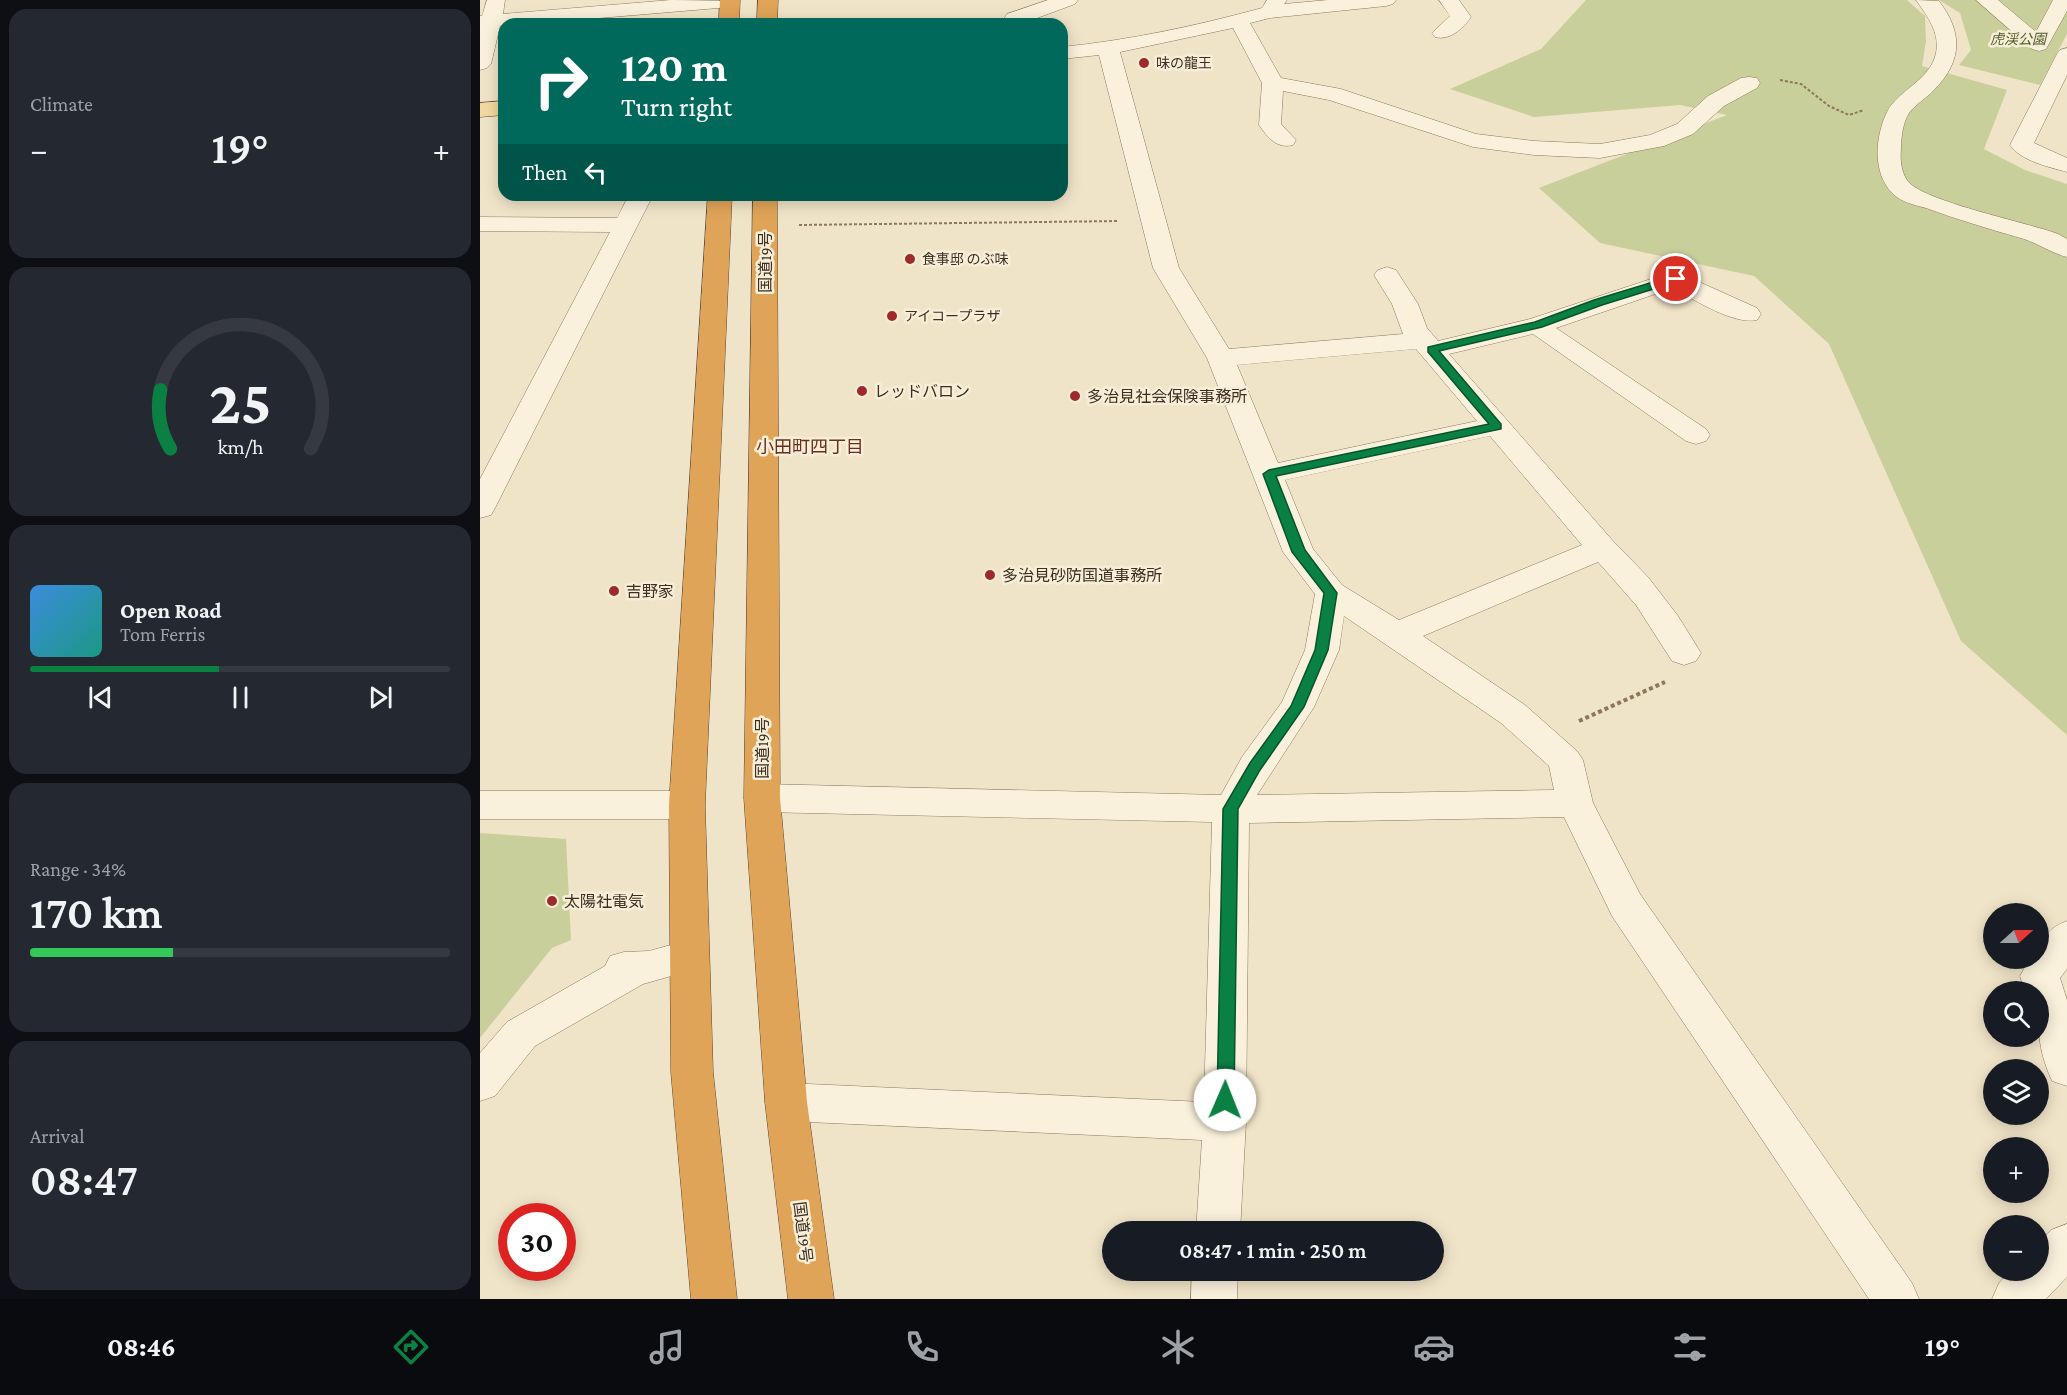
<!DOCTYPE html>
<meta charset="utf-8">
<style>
:root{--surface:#171b24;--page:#242831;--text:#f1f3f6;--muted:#9ea1a6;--line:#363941;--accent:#0b8043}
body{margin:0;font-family:"Crimson Pro","Noto Sans JP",serif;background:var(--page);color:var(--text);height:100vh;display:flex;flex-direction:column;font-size:22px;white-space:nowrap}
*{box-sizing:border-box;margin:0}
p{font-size:20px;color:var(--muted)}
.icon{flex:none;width:33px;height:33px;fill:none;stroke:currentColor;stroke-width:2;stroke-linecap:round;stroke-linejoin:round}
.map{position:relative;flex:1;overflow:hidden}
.details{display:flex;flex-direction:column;gap:9px;padding:9px;background:#0d0f14;width:480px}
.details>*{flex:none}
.top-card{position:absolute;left:18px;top:18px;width:570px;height:183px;border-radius:18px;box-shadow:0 3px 15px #0003;background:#00695c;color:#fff;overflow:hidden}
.needle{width:39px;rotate:69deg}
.buttons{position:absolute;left:1503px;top:903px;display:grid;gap:12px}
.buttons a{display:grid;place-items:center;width:66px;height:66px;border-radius:50%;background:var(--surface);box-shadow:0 3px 15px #0003;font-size:30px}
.speed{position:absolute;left:18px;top:1203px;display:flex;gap:12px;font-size:30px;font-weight:700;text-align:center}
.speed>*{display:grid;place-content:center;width:78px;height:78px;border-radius:50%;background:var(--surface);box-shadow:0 3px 15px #0003;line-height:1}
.speed .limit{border:9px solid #d22;background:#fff;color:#111}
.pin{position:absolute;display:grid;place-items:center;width:51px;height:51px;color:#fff;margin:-26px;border:3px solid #fff;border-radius:50%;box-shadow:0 2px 6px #0007}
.me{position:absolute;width:66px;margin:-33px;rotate:1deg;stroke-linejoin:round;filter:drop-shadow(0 0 4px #0008)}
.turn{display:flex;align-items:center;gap:21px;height:126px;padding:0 24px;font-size:27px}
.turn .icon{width:78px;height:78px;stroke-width:2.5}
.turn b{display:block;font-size:42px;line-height:51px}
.then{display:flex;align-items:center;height:57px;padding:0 24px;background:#0003;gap:12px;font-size:22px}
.big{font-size:45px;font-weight:600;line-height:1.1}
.details .card{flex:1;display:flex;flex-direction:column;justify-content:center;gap:9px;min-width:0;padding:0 21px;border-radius:18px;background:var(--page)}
.details .dial{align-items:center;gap:0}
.dial svg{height:156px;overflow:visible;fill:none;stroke:var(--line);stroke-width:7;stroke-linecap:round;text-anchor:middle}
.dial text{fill:var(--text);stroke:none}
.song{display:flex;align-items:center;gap:18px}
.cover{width:72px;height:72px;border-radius:9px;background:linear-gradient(135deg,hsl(210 70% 55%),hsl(170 70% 35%))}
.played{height:6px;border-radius:3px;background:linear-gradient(90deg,var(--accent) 45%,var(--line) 45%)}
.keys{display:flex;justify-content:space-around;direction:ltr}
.heat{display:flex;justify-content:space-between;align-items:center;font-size:33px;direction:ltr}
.charge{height:9px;border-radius:4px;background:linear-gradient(90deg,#34c759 34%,var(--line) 0)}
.trip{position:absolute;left:622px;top:1221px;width:342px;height:60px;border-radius:30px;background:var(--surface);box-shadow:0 3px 15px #0003;font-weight:600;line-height:60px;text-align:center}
.dock{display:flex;height:96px;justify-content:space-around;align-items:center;background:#090b0e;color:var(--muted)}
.dock .icon{width:42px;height:42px}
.dock .active{color:var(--accent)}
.dock b{font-size:27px;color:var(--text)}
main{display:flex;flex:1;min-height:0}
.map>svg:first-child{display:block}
.green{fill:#c9cf9b}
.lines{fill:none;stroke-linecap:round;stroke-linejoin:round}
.minor-casing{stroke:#8d765c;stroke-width:1}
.major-casing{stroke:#5b4430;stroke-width:1}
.highway-casing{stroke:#5b4430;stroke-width:1}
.path-far1{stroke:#8d765c;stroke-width:2;stroke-dasharray:3 2;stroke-linecap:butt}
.path{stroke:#8d765c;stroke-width:4;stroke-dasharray:4 3;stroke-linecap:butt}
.minor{fill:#faf1dc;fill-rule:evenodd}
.major{fill:#f3d9a0;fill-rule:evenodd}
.highway{fill:#e0a458;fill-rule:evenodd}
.route{fill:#0b8043;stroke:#07532c;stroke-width:1.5}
.poi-dot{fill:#9e2a2b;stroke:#f7eed8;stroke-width:2}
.labels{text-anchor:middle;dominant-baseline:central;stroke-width:5;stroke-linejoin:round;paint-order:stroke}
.far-park-label{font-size:14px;font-style:italic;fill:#4d5a26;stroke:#f7eed8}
.far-poi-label{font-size:14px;fill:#3d2e20;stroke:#f7eed8;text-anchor:start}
.street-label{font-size:16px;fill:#3d2e20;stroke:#f7eed8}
.poi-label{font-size:16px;fill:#3d2e20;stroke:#f7eed8;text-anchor:start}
.neighbourhood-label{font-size:18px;fill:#6b2e1e;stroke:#f7eed8}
</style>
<main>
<section class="details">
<div class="card"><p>Climate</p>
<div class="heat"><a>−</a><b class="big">19°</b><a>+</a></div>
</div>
<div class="card dial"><svg viewBox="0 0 100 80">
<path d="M14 69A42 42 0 1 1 86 69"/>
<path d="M14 69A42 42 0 0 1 9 39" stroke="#0b8043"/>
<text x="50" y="56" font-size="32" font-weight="700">25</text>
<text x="50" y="72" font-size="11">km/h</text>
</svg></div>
<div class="card">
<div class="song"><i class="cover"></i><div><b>Open Road</b><p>Tom Ferris</p></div></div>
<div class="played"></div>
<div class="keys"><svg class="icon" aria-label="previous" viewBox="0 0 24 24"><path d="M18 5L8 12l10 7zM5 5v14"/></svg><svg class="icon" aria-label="pause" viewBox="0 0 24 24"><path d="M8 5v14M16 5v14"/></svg><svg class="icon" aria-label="next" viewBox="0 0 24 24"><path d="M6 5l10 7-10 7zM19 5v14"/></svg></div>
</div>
<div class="card"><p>Range · 34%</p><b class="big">170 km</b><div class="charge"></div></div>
<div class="card"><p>Arrival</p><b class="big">08:47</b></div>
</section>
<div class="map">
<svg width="1587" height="1299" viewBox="0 0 1587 1299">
<rect width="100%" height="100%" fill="#f0e4c8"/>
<!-- green -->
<g class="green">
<polygon points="1106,0 1427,0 1445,16 1446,41 1442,66 1527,90 1504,149 1545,170 1587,184 1587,735 1481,641 1349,344 1274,276 1120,243 1059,188 1247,115 1200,105 1054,117 970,89 1061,49"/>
<polygon points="1459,0 1587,0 1587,34 1560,85 1479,65 1491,50 1480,13"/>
<polygon points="0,833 86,839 91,940 72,948 0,1038"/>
</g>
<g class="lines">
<defs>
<g id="minor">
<polygon points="7,0 25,0 23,14 191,0 260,1 257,5 250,7 48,24 24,24 20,26 11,64 7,68 0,70 0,16 2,16"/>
<polygon points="568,0 598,0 595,4 541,24 521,24 527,14"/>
<path d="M787,0H807L804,4L848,0H916L913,4L906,6L790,18L770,23L801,78L861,89L996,134L1054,141L1120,144L1170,135L1197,124L1228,96L1261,78L1269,77L1277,78L1280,83L1277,88L1244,106L1213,134L1184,146L1120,158L1054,155L993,147L849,100L803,91L801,124L816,140L813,145C797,149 788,138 779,125L782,83L753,28L640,52L699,268L749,349L923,334L912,304L894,275L898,270L907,267L916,270L938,304L947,328L958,341L1050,319L1195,271L1277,308L1281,314L1277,320C1254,325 1214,300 1193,288L1076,328L1226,429L1230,435L1226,441L1216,444L1206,441L1053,334L969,354L1133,541L1168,577L1198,616L1221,653L1216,661L1204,665L1192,661L1156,605L1118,562L943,636L1045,705L1097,751L1103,760L1113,803L1160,894L1432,1283L1439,1299H1389L1132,916L1084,817L769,823L766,1122L760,1232H716L722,1140L306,1121L291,1115L285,1102L291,1089L306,1083L724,1102L732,822L282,812L269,808L264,798L269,788L282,784L741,795L762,757L802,702L825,650L835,594L803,552L727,358L673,268L619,55L582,59V47C650,40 716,26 782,8ZM936,349L997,421L798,463L757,365ZM1010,436L1102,545L919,620L862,585L833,549L805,480ZM864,616L1021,723L1069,766L1074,790L777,795L834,707L859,650Z"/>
<path d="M959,0H979L991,17C983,29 969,41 955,37L952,33L970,16Z"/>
<path d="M1436,0L1459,1C1484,34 1482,62 1453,91C1446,98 1435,105 1429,113C1423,122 1421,138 1421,149C1420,159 1421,171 1427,180C1440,201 1550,223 1578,234L1587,239V257C1570,253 1555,241 1537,237C1506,228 1476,219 1446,208C1434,205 1422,202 1413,194C1392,173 1395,137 1407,112C1419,89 1450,81 1456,53C1460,32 1447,16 1436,0Z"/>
<polygon points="1496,0 1518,0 1556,32 1573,0 1587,0 1587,11 1566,49 1559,51 1552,49"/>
<path d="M1587,48V75L1554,143L1587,158V172C1569,167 1541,161 1530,145L1577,54L1580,50Z"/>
<polygon points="149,195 173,195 15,508 11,515 0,518 0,479 130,232 0,231 0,217 137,218"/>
<polygon points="0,791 207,791 220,795 225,805 220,815 207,819 0,819"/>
<path d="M1587,921V969L1580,978L1587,1000V1086L1572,1081C1557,1048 1558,1027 1558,992H1545L1540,976L1550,958H1558C1558,940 1570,927 1587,921Z"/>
<polygon points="209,940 223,945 229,956 223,967 163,984 55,1046 15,1096 0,1101 0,1053 27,1022 125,966 130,956 144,952 169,951"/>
<polygon points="1587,1224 1587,1277 1566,1299 1512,1299 1519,1283 1531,1270 1558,1270 1558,1243 1571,1230"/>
<polygon points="712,1270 758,1270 757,1299 711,1299"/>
</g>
<polygon id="major" points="24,101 24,115 0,117 0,103"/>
<g id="highway">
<polygon points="240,0 260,0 259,24 239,24"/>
<polygon points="278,0 298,0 297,24 277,24"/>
<polygon points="228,195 252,195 225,805 233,1072 257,1299 211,1299 191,1072 189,805"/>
<polygon points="273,195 297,195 300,798 327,1102 354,1299 308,1299 285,1102 264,798"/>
</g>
</defs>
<!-- minor casing -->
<use href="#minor" class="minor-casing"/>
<!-- major casing -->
<use href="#major" class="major-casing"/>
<!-- highway casing -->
<use href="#highway" class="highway-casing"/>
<!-- path-far1 -->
<g class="path-far1">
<polyline points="1300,80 1321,84 1349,106 1369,115 1384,110"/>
<polyline points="319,225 639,221"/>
</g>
<!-- path -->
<polyline class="path" points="1099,721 1185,682"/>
<!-- minor -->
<use href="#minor" class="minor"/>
<!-- major -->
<use href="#major" class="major"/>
<!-- highway -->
<use href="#highway" class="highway"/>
</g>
<!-- route -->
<polygon class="route" points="1196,275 1201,279 1199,281 1122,305 1062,327 959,351 1021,424 1021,429 796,476 825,550 857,593 848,650 824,707 780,770 758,809 754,1100 752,1105 745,1108 739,1105 737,1100 743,809 770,763 811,706 835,650 844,593 812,552 783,474 789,470 1009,424 948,352 948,347 1055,322 1114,300"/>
<!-- markers -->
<g class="poi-dot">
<circle cx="664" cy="63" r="6"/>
<circle cx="430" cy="259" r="6"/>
<circle cx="412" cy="316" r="6"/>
<circle cx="382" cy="391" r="6"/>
<circle cx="595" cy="396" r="6"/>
<circle cx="510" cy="575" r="6"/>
<circle cx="134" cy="591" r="6"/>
<circle cx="72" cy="901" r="6"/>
</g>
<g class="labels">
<!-- far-park labels -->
<g class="far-park-label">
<text x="1538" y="39">虎渓公園</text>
</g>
<!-- far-poi labels -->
<g class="far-poi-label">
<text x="676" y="63">味の龍王</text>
<text x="442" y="259">食事邸 のぶ味</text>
<text x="424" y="316">アイコープラザ</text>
</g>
<!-- street labels -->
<g class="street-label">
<text transform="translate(285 262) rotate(-90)">国道19号</text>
<text transform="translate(282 748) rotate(-90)">国道19号</text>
<text transform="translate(323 1232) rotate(83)">国道19号</text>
</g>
<!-- poi labels -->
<g class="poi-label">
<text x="394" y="391">レッドバロン</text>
<text x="607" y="396">多治見社会保険事務所</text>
<text x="522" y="575">多治見砂防国道事務所</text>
<text x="146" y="591">吉野家</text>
<text x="84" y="901">太陽社電気</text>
</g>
<!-- neighbourhood labels -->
<g class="neighbourhood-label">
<text x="330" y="447">小田町四丁目</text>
</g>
</g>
</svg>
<div class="buttons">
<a><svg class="needle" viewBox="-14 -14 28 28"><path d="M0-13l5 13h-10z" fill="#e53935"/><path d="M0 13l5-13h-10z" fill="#9ea1a6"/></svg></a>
<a><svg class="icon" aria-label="search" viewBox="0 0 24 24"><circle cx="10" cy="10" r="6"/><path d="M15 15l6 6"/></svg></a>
<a><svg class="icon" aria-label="layers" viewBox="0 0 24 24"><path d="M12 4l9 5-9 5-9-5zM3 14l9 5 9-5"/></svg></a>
<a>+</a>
<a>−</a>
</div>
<div class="speed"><div class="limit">30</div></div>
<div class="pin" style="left:1196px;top:279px;background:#d93025"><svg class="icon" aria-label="arrive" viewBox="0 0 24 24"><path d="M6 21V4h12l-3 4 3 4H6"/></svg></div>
<svg class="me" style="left:745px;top:1100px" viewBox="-20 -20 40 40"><circle r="19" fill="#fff"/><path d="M0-13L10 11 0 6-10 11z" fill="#0b8043"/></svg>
<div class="trip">08:47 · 1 min · 250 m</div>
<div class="top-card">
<div class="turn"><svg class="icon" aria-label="right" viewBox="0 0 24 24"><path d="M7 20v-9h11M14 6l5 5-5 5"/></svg><div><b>120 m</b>Turn right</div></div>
<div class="then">Then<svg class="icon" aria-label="left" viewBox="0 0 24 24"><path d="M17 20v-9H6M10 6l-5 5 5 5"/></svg></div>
</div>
</div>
</main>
<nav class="dock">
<b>08:46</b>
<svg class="icon active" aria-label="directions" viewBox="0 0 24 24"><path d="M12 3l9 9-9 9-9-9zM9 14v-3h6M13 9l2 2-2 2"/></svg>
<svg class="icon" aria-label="music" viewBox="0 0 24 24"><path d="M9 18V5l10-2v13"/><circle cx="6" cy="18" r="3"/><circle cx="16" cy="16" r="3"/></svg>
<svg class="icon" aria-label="phone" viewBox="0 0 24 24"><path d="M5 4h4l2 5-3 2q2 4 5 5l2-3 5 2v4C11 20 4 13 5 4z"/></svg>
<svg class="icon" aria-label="climate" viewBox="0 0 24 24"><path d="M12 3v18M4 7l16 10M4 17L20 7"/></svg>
<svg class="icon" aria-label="car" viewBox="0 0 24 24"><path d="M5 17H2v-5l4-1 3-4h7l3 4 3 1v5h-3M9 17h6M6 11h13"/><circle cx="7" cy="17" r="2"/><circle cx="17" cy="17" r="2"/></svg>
<svg class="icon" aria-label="filters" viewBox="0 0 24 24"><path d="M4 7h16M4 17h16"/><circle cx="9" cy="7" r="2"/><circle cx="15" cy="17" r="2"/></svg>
<b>19°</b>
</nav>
